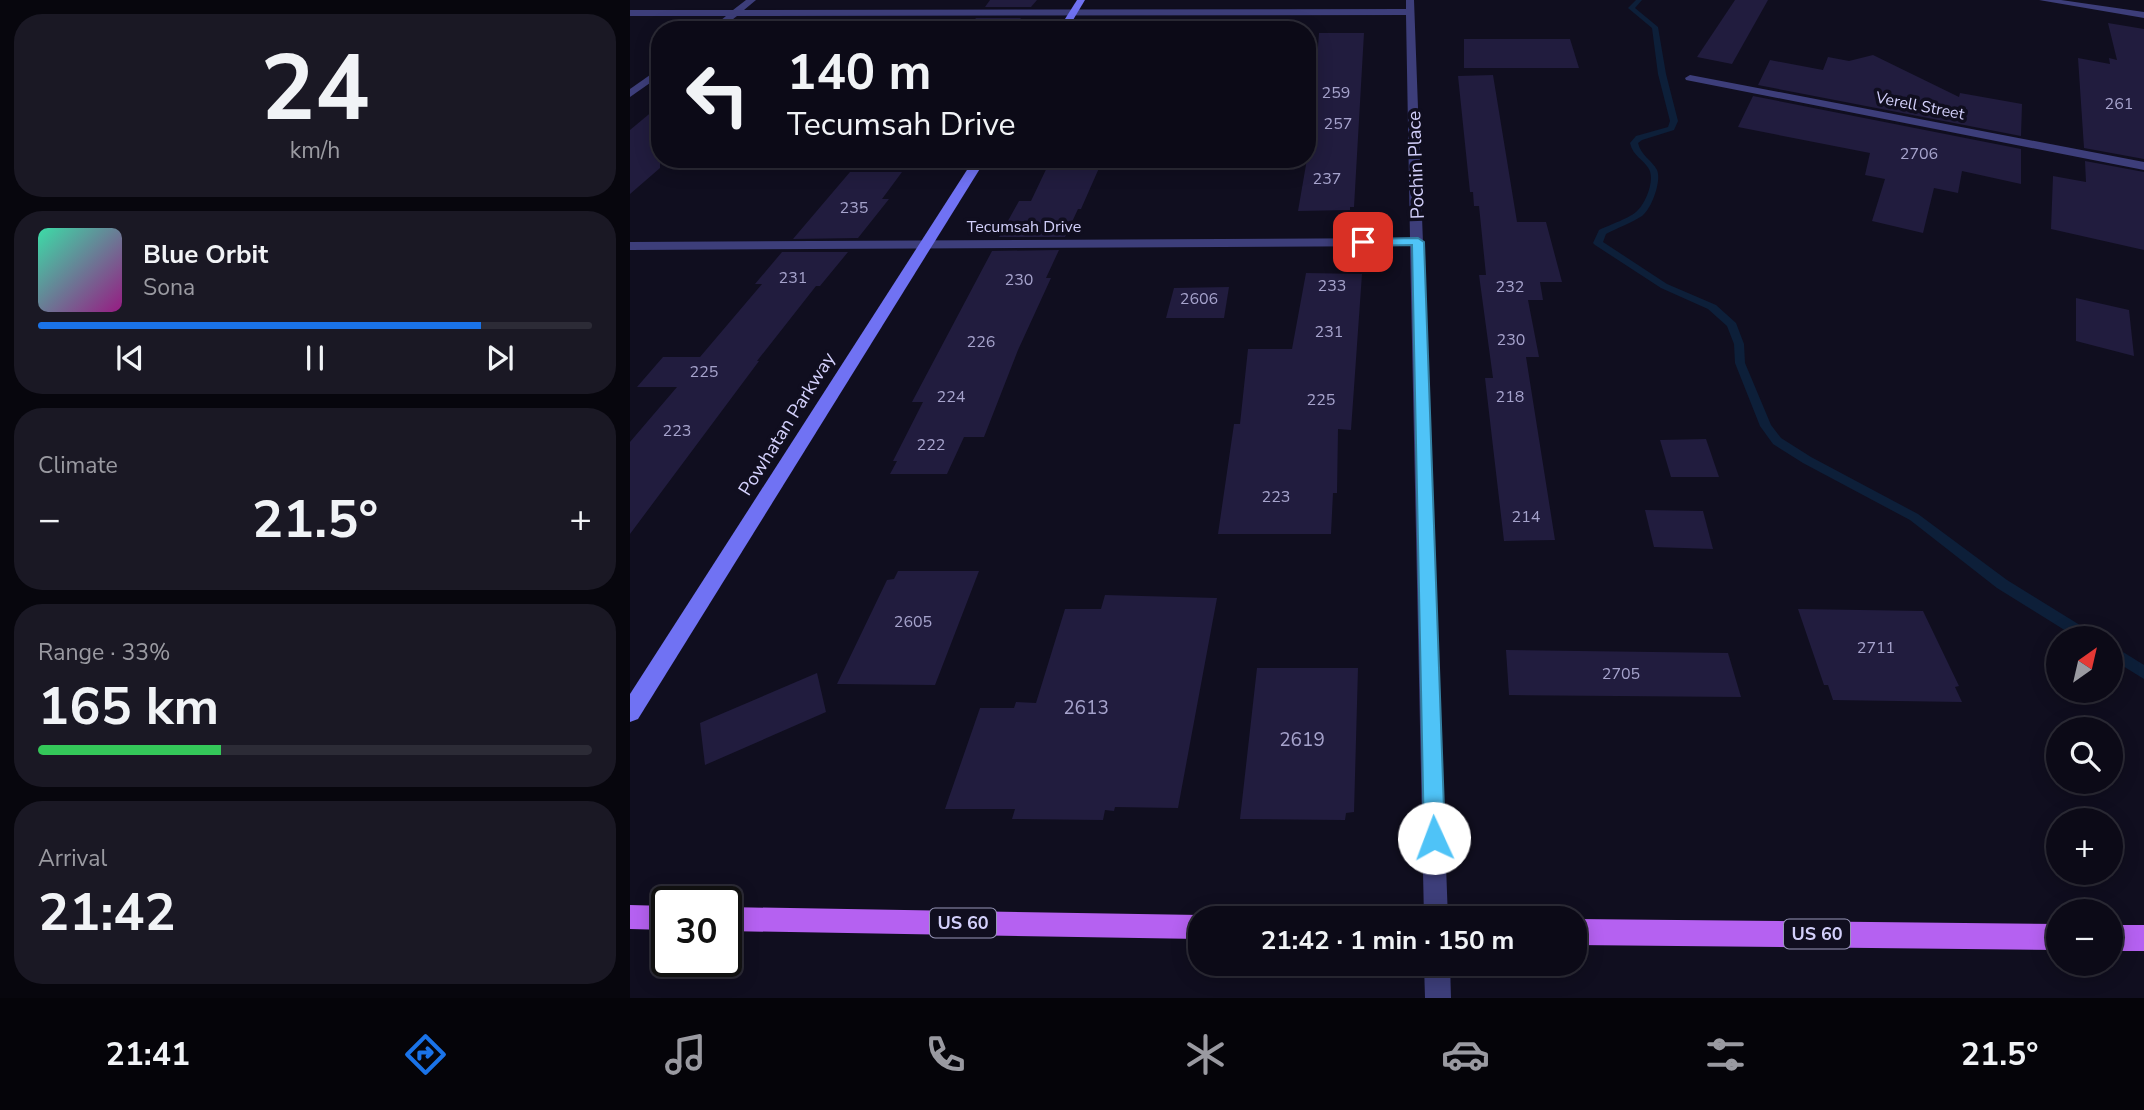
<!DOCTYPE html>
<meta charset="utf-8">
<style>
:root{--surface:#0c0a17;--page:#1a1824;--text:#f1f3f6;--muted:#9a9aa1;--line:#2c2b36;--accent:#1a73e8}
body{margin:0;font-family:"Nunito Sans",sans-serif;background:var(--page);color:var(--text);height:100vh;display:flex;flex-direction:column;font-size:26px;white-space:nowrap}
*{box-sizing:border-box;margin:0}
p{font-size:23px;color:var(--muted)}
.icon{flex:none;width:38px;height:38px;fill:none;stroke:currentColor;stroke-width:2;stroke-linecap:round;stroke-linejoin:round}
.map{position:relative;flex:1;overflow:hidden}
.drawer{display:flex;flex-direction:column;gap:14px;padding:14px;background:#07060d;width:630px}
.drawer>*{flex:none}
.hud{position:absolute;left:21px;top:21px;width:665px;height:147px;border-radius:28px;box-shadow:0 4px 18px #0003,0 0 0 2px var(--line);background:#0c0a17;color:var(--text);overflow:hidden}
.needle{width:46px;rotate:34deg}
.buttons{position:absolute;left:1416px;top:626px;display:grid;gap:14px}
.buttons a{display:grid;place-items:center;width:77px;height:77px;border-radius:50%;background:var(--surface);box-shadow:0 4px 18px #0003,0 0 0 2px var(--line);font-size:35px}
.speed{position:absolute;left:21px;top:886px;display:flex;gap:14px;font-size:35px;font-weight:700;text-align:center}
.speed>*{display:grid;place-content:center;width:91px;height:91px;border-radius:50%;background:var(--surface);box-shadow:0 4px 18px #0003,0 0 0 2px var(--line);line-height:1}
.speed .limit{border:4px solid #111;border-radius:10px;background:#fff;color:#111}
.pin{position:absolute;display:grid;place-items:center;width:60px;height:60px;color:#fff;margin:-30px;border-radius:14px;box-shadow:0 4px 10px #0006}
.me{position:absolute;width:77px;margin:-38px;rotate:358deg;stroke-linejoin:round;filter:drop-shadow(0 0 5px #0008)}
.turn{display:flex;align-items:center;gap:24px;height:147px;padding:0 21px;font-size:32px}
.turn .icon{width:91px;height:91px;stroke-width:2.5}
.turn b{display:block;font-size:49px;line-height:60px}
.big{font-size:52px;font-weight:700;line-height:1.1}
.drawer .widget{flex:1;display:flex;flex-direction:column;justify-content:center;gap:10px;min-width:0;padding:0 24px;border-radius:28px;background:var(--page)}
.drawer .dial{align-items:center;gap:0}
.dial b{font-size:91px;line-height:1}
.song{display:flex;align-items:center;gap:21px}
.cover{width:84px;height:84px;border-radius:10px;background:linear-gradient(135deg,hsl(160 70% 55%),hsl(310 70% 35%))}
.played{height:7px;border-radius:4px;background:linear-gradient(90deg,var(--accent) 80%,var(--line) 80%)}
.keys{display:flex;justify-content:space-around;direction:ltr}
.heat{display:flex;justify-content:space-between;align-items:center;font-size:38px;direction:ltr}
.charge{height:10px;border-radius:5px;background:linear-gradient(90deg,#34c759 33%,var(--line) 0)}
.trip{position:absolute;left:558px;top:906px;width:399px;height:70px;border-radius:28px;background:var(--surface);box-shadow:0 4px 18px #0003,0 0 0 2px var(--line);font-weight:700;line-height:70px;text-align:center}
.menu{display:flex;height:112px;justify-content:space-around;align-items:center;background:#050409;color:var(--muted)}
.menu .icon{width:49px;height:49px}
.menu .active{color:var(--accent)}
.menu b{font-size:32px;color:var(--text)}
main{display:flex;flex:1;min-height:0}
.map>svg:first-child{display:block}
.lines{fill:none;stroke-linecap:round;stroke-linejoin:round}
.stream{fill:#0d1f39;fill-rule:evenodd}
.building{fill:#211c3e}
.street{fill:#3d3e7a;fill-rule:evenodd}
.secondary{fill:#7072f3;fill-rule:evenodd}
.primary{fill:#b561f1;fill-rule:evenodd}
.route{fill:#4fc3f7;stroke:#337fa1;stroke-width:2}
.labels{text-anchor:middle;dominant-baseline:central;stroke-width:7;stroke-linejoin:round;paint-order:stroke}
.number-label{font-size:16px;fill:#a6a3cc}
.far-street-label{font-size:16px;fill:#d3d0fb;stroke:#100e1f}
.shield{fill:#100e1f;stroke:#9896b9;stroke-width:2}
.shield-label{font-size:18px;font-weight:bold;fill:#d3d0fb}
.street-label{font-size:19px;fill:#d3d0fb;stroke:#100e1f}
.near-number-label{font-size:19px;fill:#a6a3cc}
</style>
<main>
<section class="drawer">
<div class="widget dial"><b>24</b><p>km/h</p></div>
<div class="widget">
<div class="song"><i class="cover"></i><div><b>Blue Orbit</b><p>Sona</p></div></div>
<div class="played"></div>
<div class="keys"><svg class="icon" aria-label="previous" viewBox="0 0 24 24"><path d="M18 5L8 12l10 7zM5 5v14"/></svg><svg class="icon" aria-label="pause" viewBox="0 0 24 24"><path d="M8 5v14M16 5v14"/></svg><svg class="icon" aria-label="next" viewBox="0 0 24 24"><path d="M6 5l10 7-10 7zM19 5v14"/></svg></div>
</div>
<div class="widget"><p>Climate</p>
<div class="heat"><a>−</a><b class="big">21.5°</b><a>+</a></div>
</div>
<div class="widget"><p>Range · 33%</p><b class="big">165 km</b><div class="charge"></div></div>
<div class="widget"><p>Arrival</p><b class="big">21:42</b></div>
</section>
<div class="map">
<svg width="1514" height="998" viewBox="0 0 1514 998">
<rect width="100%" height="100%" fill="#100e1f"/>
<g class="lines">
<!-- stream -->
<g class="stream">
<path d="M1006,0H1012L1005,8L1028,27L1036,74L1048,121L1044,130L1012,140L1008,143C1011,156 1022,160 1027,170C1032,181 1021,210 1012,216C1001,223 987,228 976,234L973,242L1037,284L1086,305L1106,323L1114,344L1115,363L1141,425L1151,438L1181,457L1288,514L1377,580L1466,635L1468,639H1449L1367,588L1280,520L1173,463L1143,444L1130,426L1105,363L1104,344L1097,326L1078,309L1031,288L965,245L963,243L969,230C979,225 1001,218 1008,210C1016,202 1025,180 1019,169C1013,159 1003,156 1000,143L1006,136L1038,127L1040,121L1028,74L1022,28L998,8Z"/>
<polygon points="1480,644 1514,665 1514,679 1480,658"/>
</g>
</g>
<!-- building -->
<g class="building">
<polygon points="360,0 407,0 401,7 355,7"/>
<polygon points="1105,0 1138,0 1102,64 1067,57"/>
<polygon points="346,18 391,18 382,30 337,30"/>
<polygon points="1478,23 1514,29 1514,159 1454,148 1448,58 1480,64 1479,58 1487,60"/>
<polygon points="689,33 734,33 724,207 720,207 720,210 668,211 677,159 677,125 681,88 685,88"/>
<polygon points="834,39 940,39 949,68 834,68"/>
<polygon points="1243,55 1329,97 1330,93 1392,104 1391,136 1128,85 1140,60 1193,70 1198,57 1219,61"/>
<polygon points="863,75 887,222 916,222 932,282 910,282 913,300 898,300 909,357 896,357 925,540 874,541 855,378 863,378 849,275 856,275 849,206 844,206 843,192 840,192 828,76"/>
<polygon points="1123,96 1391,149 1391,184 1332,171 1328,193 1304,188 1293,233 1242,221 1255,179 1235,175 1240,153 1108,127"/>
<polygon points="30,105 30,168 0,194 0,130"/>
<polygon points="421,159 473,159 451,209 448,209 435,237 369,237 389,201 401,201"/>
<polygon points="1455,161 1514,172 1514,250 1421,229 1423,176 1456,182"/>
<polygon points="220,172 272,172 252,199 259,199 228,238 163,239"/>
<polygon points="429,250 416,278 421,278 388,350 354,437 334,437 317,474 260,474 267,461 263,461 293,402 282,402 362,251"/>
<polygon points="152,252 218,252 190,286 186,286 127,361 129,361 0,534 0,442 47,387 7,387 33,357 70,357 132,284 125,284"/>
<polygon points="676,273 732,274 721,430 708,429 707,493 703,493 701,534 588,534 604,424 610,424 618,349 662,349"/>
<polygon points="599,287 594,318 536,318 544,288"/>
<polygon points="1446,298 1499,310 1504,356 1446,341"/>
<polygon points="1076,439 1089,477 1041,477 1030,440"/>
<polygon points="1015,510 1073,511 1083,549 1024,547"/>
<polygon points="268,571 349,571 305,685 207,684 257,580 264,579"/>
<polygon points="475,595 587,598 548,808 485,807 484,811 475,810 473,820 382,819 385,809 315,809 350,708 384,708 386,702 406,703 435,609 471,609"/>
<polygon points="1168,609 1293,611 1329,686 1325,687 1332,702 1203,700 1198,685 1194,685"/>
<polygon points="876,650 1098,653 1111,697 879,695"/>
<polygon points="627,668 728,668 724,812 716,813 715,820 610,819"/>
<polygon points="187,673 196,712 75,765 70,723"/>
</g>
<g class="lines">
<!-- street -->
<g class="street">
<polygon points="116,0 126,0 114,10 776,9 776,0 784,0 818,919 794,919 780,246 0,250 0,242 780,238 776,15 107,16 89,30 79,30 96,16 0,16 0,10 103,10"/>
<polygon points="1409,0 1431,0 1514,12 1514,18"/>
<polygon points="30,68 30,76 0,97 0,89"/>
<polygon points="1060,75 1514,162 1514,170 1056,80 1055,78"/>
<polygon points="794,964 820,964 821,998 795,998"/>
</g>
<!-- secondary -->
<g class="secondary">
<polygon points="447,0 455,0 437,30 428,30"/>
<polygon points="344,159 356,159 8,719 0,722 0,694"/>
</g>
<!-- primary -->
<g class="primary">
<polygon points="0,905 37,906 37,930 0,929"/>
<polygon points="96,907 570,915 579,919 570,919 570,939 96,931"/>
<polygon points="945,919 1428,924 1428,950 945,945"/>
<rect x="1480" y="925" width="34" height="26"/>
</g>
</g>
<!-- route -->
<polygon class="route" points="788,238 794,242 815,838 812,845 804,848 797,845 794,838 782,245 733,246 728,242 733,239"/>
<g class="labels">
<!-- number labels -->
<g class="number-label">
<text x="706" y="93">259</text>
<text x="1489" y="104">261</text>
<text x="708" y="124">257</text>
<text x="1289" y="154">2706</text>
<text x="697" y="179">237</text>
<text x="224" y="208">235</text>
<text x="163" y="278">231</text>
<text x="389" y="280">230</text>
<text x="702" y="286">233</text>
<text x="880" y="287">232</text>
<text x="569" y="299">2606</text>
<text x="699" y="332">231</text>
<text x="881" y="340">230</text>
<text x="351" y="342">226</text>
<text x="74" y="372">225</text>
<text x="321" y="397">224</text>
<text x="880" y="397">218</text>
<text x="691" y="400">225</text>
<text x="47" y="431">223</text>
<text x="301" y="445">222</text>
<text x="646" y="497">223</text>
<text x="896" y="517">214</text>
<text x="283" y="622">2605</text>
<text x="1246" y="648">2711</text>
<text x="991" y="674">2705</text>
</g>
<!-- far-street labels -->
<g class="far-street-label">
<text transform="translate(1290 106) rotate(11)">Verell Street</text>
<text x="394" y="227">Tecumsah Drive</text>
</g>
<!-- shield labels -->
<g class="shield">
<rect x="300" y="908.5" width="66" height="29" rx="5"/>
<rect x="1154" y="919.5" width="66" height="29" rx="5"/>
</g>
<g class="shield-label">
<text x="333" y="923">US 60</text>
<text x="1187" y="934">US 60</text>
</g>
<!-- street labels -->
<g class="street-label">
<text transform="translate(786 165) rotate(-92)">Pochin Place</text>
<text transform="translate(157 424) rotate(-58)">Powhatan Parkway</text>
</g>
<!-- near-number labels -->
<g class="near-number-label">
<text x="456" y="708">2613</text>
<text x="672" y="740">2619</text>
</g>
</g>
</svg>
<div class="buttons">
<a><svg class="needle" viewBox="-14 -14 28 28"><path d="M0-13l5 13h-10z" fill="#e53935"/><path d="M0 13l5-13h-10z" fill="#9a9aa1"/></svg></a>
<a><svg class="icon" aria-label="search" viewBox="0 0 24 24"><circle cx="10" cy="10" r="6"/><path d="M15 15l6 6"/></svg></a>
<a>+</a>
<a>−</a>
</div>
<div class="speed"><div class="limit">30</div></div>
<div class="pin" style="left:733px;top:242px;background:#d93025"><svg class="icon" aria-label="arrive" viewBox="0 0 24 24"><path d="M6 21V4h12l-3 4 3 4H6"/></svg></div>
<svg class="me" style="left:804px;top:838px" viewBox="-20 -20 40 40"><circle r="19" fill="#fff"/><path d="M0-13L10 11 0 6-10 11z" fill="#4fc3f7"/></svg>
<div class="trip">21:42 · 1 min · 150 m</div>
<div class="hud">
<div class="turn"><svg class="icon" aria-label="left" viewBox="0 0 24 24"><path d="M17 20v-9H6M10 6l-5 5 5 5"/></svg><div><b>140 m</b>Tecumsah Drive</div></div>
</div>
</div>
</main>
<nav class="menu">
<b>21:41</b>
<svg class="icon active" aria-label="directions" viewBox="0 0 24 24"><path d="M12 3l9 9-9 9-9-9zM9 14v-3h6M13 9l2 2-2 2"/></svg>
<svg class="icon" aria-label="music" viewBox="0 0 24 24"><path d="M9 18V5l10-2v13"/><circle cx="6" cy="18" r="3"/><circle cx="16" cy="16" r="3"/></svg>
<svg class="icon" aria-label="phone" viewBox="0 0 24 24"><path d="M5 4h4l2 5-3 2q2 4 5 5l2-3 5 2v4C11 20 4 13 5 4z"/></svg>
<svg class="icon" aria-label="climate" viewBox="0 0 24 24"><path d="M12 3v18M4 7l16 10M4 17L20 7"/></svg>
<svg class="icon" aria-label="car" viewBox="0 0 24 24"><path d="M5 17H2v-5l4-1 3-4h7l3 4 3 1v5h-3M9 17h6M6 11h13"/><circle cx="7" cy="17" r="2"/><circle cx="17" cy="17" r="2"/></svg>
<svg class="icon" aria-label="filters" viewBox="0 0 24 24"><path d="M4 7h16M4 17h16"/><circle cx="9" cy="7" r="2"/><circle cx="15" cy="17" r="2"/></svg>
<b>21.5°</b>
</nav>
